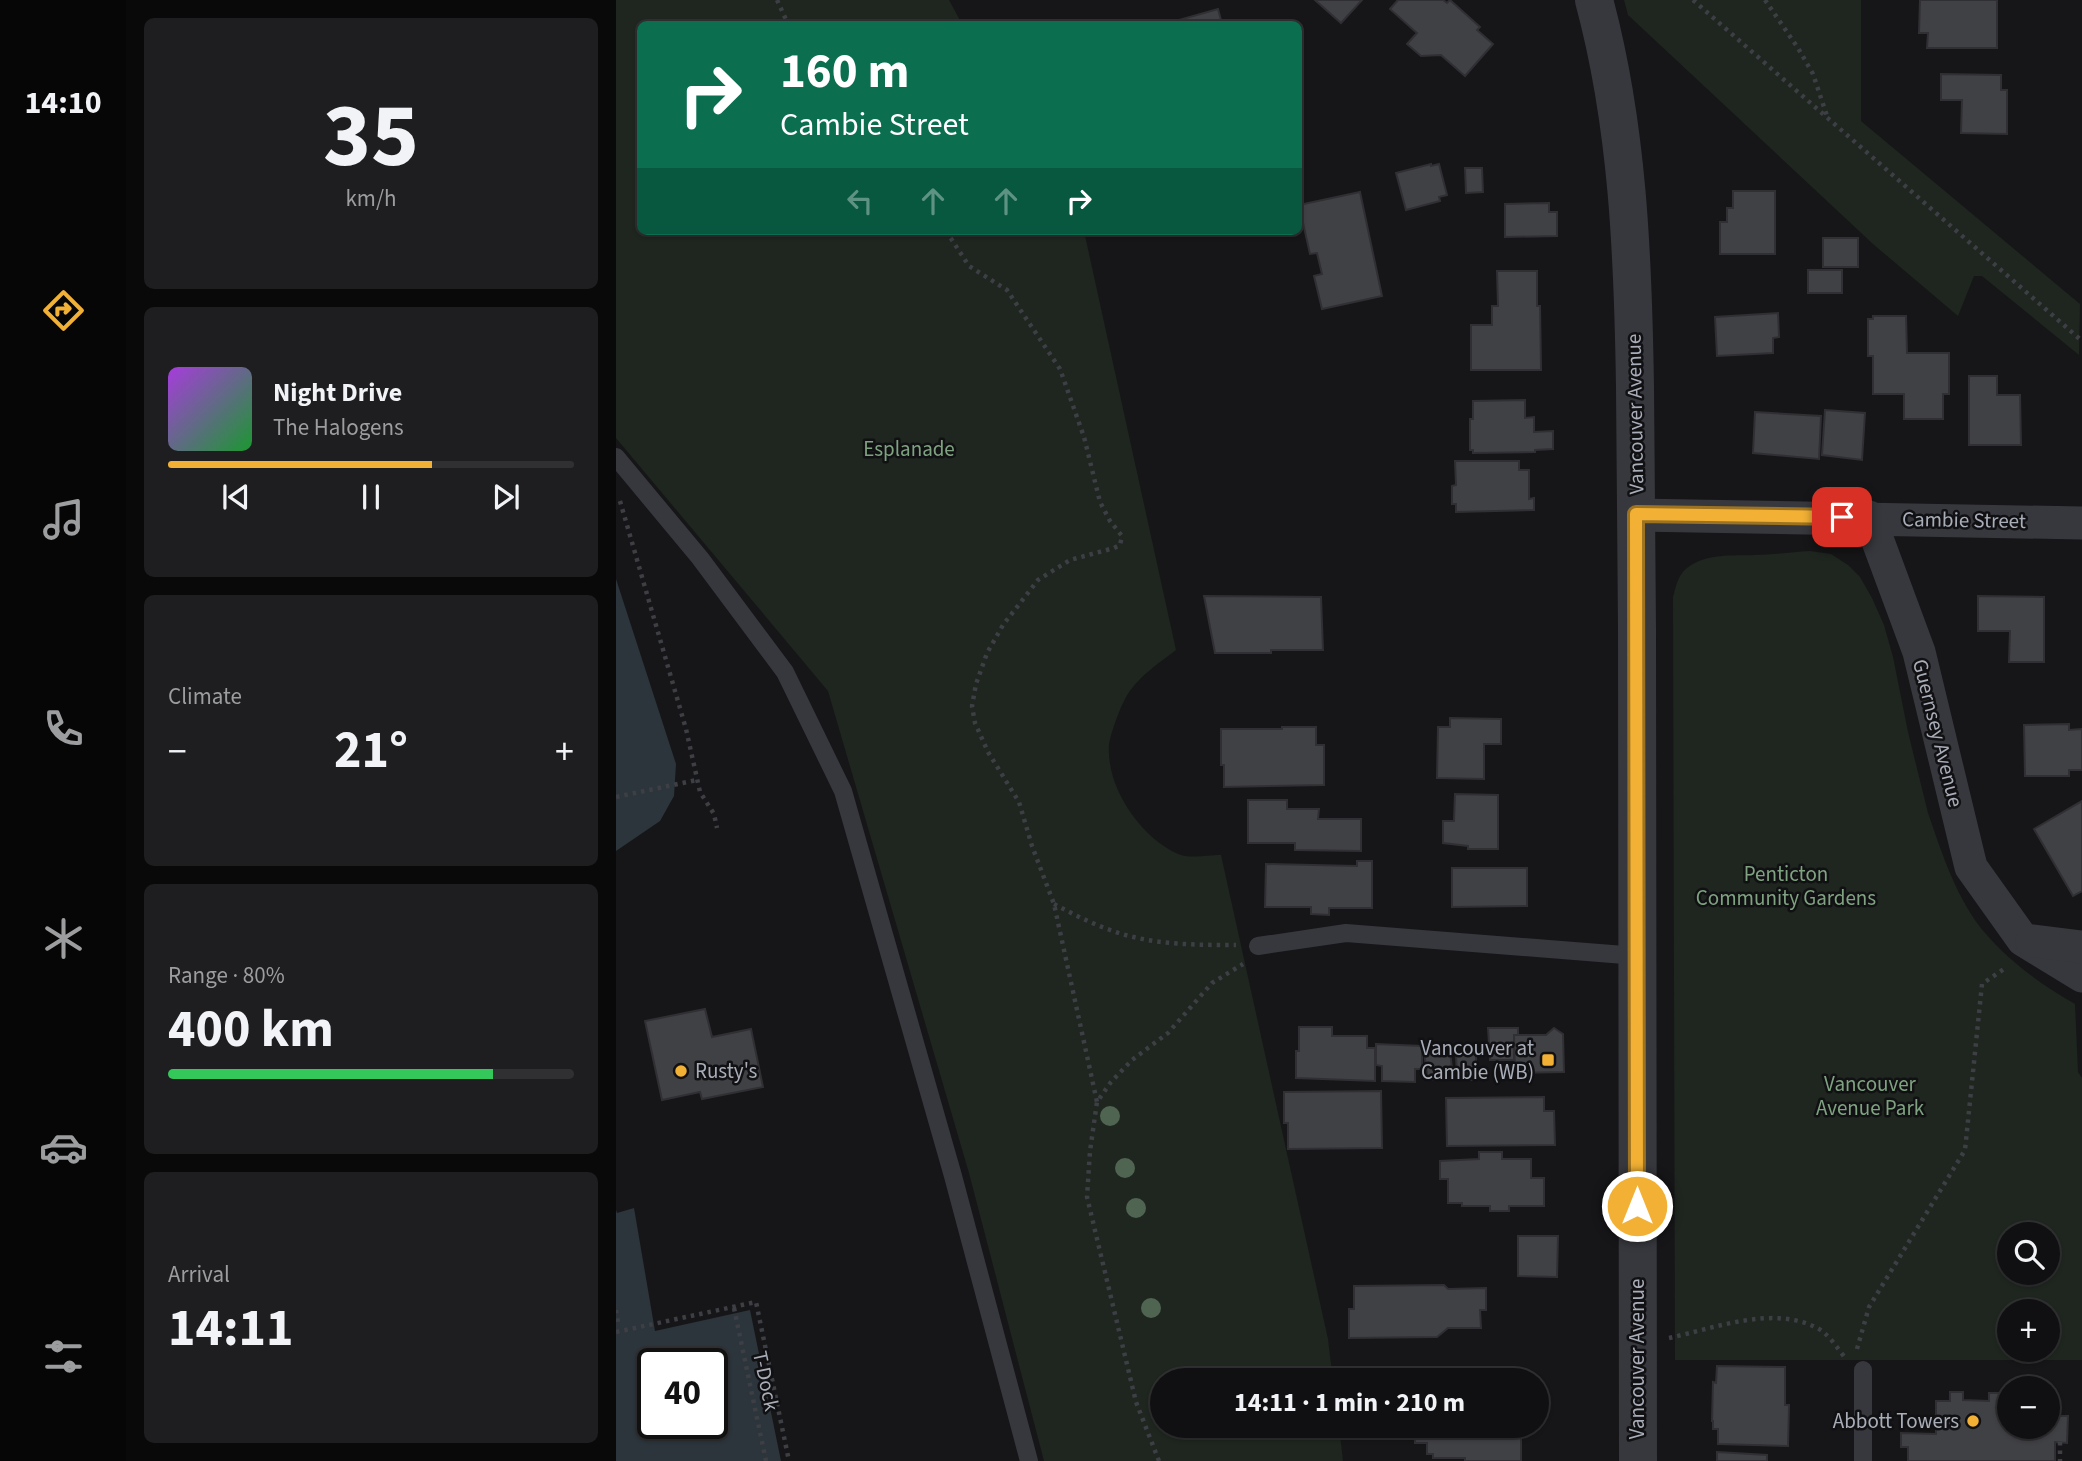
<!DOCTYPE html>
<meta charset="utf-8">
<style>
:root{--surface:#101012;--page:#1e1e20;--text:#f1f3f6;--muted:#9c9d9f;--line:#303032;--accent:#f2b134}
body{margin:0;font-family:"Source Sans 3",sans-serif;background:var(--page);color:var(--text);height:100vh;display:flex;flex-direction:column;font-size:26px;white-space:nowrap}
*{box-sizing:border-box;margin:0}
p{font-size:23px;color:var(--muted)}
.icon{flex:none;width:38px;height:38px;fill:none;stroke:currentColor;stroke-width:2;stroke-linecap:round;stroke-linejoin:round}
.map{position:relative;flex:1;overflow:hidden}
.drawer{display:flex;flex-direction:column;gap:18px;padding:18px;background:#09090a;width:490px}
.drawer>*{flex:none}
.top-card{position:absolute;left:21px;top:21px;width:665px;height:214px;border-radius:10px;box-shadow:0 2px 5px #0004,0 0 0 2px var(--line);background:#0b6e4f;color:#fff;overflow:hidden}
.buttons{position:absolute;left:1381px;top:1222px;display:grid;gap:14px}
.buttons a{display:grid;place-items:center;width:63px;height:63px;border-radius:50%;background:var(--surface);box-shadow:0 2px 5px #0004,0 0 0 2px var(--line);font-size:35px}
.speed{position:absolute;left:21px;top:1348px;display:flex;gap:14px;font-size:35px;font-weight:700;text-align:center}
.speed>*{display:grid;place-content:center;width:91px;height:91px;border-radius:50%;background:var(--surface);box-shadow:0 2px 5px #0004,0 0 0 2px var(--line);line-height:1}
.speed .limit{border:4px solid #111;border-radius:10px;background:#fff;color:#111}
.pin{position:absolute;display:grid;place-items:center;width:60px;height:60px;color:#fff;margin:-30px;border-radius:14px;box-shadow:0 4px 10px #0006}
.me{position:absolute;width:77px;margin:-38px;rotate:0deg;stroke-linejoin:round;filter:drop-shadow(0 0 5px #0008)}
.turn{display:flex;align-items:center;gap:24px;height:147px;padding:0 28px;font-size:32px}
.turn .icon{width:91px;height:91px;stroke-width:2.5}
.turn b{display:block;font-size:49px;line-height:60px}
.lanes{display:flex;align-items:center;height:66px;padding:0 28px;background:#0003;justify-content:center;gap:35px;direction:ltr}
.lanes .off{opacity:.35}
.big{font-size:52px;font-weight:700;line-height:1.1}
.drawer .widget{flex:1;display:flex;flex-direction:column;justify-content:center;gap:10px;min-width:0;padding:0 24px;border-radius:10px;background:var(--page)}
.drawer .dial{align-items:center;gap:0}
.dial b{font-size:91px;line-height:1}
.song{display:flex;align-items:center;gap:21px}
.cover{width:84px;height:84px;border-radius:10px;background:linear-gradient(135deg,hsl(280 70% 55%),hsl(130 70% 35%))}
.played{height:7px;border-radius:4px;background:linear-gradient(90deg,var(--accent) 65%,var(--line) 65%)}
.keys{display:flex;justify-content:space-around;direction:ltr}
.heat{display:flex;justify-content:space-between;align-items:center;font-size:38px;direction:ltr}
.charge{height:10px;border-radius:5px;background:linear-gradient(90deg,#34c759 80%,var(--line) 0)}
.trip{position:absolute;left:534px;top:1368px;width:399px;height:70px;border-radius:35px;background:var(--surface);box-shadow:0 2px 5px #0004,0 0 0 2px var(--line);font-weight:700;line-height:70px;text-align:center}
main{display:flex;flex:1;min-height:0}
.menu{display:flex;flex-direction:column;width:126px;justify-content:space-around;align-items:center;background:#060607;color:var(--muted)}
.menu .icon{width:49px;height:49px}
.menu .active{color:var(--accent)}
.menu b{font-size:32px;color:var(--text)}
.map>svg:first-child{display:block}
.green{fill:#1e261f;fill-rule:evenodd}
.water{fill:#2c353c;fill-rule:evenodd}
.building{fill:#404145;stroke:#303034;stroke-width:2}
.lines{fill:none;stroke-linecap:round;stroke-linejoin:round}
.path{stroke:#3d3f44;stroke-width:4.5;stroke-dasharray:3.5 5;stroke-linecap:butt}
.service{stroke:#37383d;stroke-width:18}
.minor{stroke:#37383d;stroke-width:33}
.tertiary{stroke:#37383d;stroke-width:38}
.tree{fill:#506452}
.route-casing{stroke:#9d7322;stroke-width:18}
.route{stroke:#f2b134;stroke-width:12}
.poi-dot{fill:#f2b134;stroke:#111113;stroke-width:2.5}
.labels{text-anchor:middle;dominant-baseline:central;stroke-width:5;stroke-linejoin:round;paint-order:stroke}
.street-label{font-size:21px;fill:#a8adb8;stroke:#111113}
.park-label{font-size:21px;fill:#7fa381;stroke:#111113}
.poi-label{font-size:21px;fill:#a8adb8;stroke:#111113;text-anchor:end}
</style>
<main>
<nav class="menu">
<b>14:10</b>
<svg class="icon active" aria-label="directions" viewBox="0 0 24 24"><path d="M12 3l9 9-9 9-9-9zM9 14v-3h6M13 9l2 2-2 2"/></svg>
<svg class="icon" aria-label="music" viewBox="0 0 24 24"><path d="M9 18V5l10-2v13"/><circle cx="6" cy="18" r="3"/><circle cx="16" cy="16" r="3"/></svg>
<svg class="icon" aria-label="phone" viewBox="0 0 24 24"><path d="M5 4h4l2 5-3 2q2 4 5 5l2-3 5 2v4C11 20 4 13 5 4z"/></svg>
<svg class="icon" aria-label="climate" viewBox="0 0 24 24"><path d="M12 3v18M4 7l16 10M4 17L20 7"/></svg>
<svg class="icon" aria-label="car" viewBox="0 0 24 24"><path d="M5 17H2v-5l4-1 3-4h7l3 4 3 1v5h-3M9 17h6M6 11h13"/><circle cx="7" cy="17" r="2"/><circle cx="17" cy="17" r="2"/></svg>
<svg class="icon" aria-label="filters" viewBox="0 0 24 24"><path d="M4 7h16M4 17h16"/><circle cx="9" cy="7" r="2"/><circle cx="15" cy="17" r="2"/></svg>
</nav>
<section class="drawer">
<div class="widget dial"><b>35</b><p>km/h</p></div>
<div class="widget">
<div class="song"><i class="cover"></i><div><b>Night Drive</b><p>The Halogens</p></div></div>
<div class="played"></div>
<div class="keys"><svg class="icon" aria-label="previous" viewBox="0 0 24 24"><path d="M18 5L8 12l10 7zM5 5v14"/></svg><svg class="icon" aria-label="pause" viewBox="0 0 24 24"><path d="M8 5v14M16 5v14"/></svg><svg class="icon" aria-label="next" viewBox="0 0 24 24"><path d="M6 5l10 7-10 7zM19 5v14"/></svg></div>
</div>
<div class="widget"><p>Climate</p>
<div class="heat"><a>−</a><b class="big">21°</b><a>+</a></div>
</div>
<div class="widget"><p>Range · 80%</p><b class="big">400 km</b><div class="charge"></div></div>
<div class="widget"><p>Arrival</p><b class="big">14:11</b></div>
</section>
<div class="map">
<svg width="1466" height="1461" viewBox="0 0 1466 1461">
<rect width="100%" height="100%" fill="#161618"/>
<!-- green -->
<g class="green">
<path d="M0,0H333L346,24H24V231H468L560,650C542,664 520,678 509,699C504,708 494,735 493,745C490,787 524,837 562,854C573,859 593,855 605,855L712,1339L717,1381H546V1426H723L727,1461H428L353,1173L212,691L0,438Z"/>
<polygon points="1008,0 1245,0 1245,121 1464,304 1463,355 1366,276 1358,276 1342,316 1257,244 1012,15"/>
<path d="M1194,551L1215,554L1232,565L1244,577L1256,598L1268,625L1277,657L1292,732L1312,813C1326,853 1341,901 1370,934C1395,963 1426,985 1459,1004L1462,1072L1466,1078V1360H1059L1057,597C1060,586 1062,575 1071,568C1090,553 1117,556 1139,555C1157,555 1176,552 1194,551ZM1393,1234H1432V1272H1393ZM1393,1311H1432V1349H1393Z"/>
</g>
<!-- water -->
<g class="water">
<polygon points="0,579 60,764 58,796 44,821 0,851"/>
<path d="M18,1208L39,1331L134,1310L165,1461H0V1210L1,1213ZM37,1363H96V1423H37Z"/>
</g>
<!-- building -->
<g class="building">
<polygon points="699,0 746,0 725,23"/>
<polygon points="782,0 827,0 831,3 834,0 864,27 861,30 877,44 849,76 825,55 805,56 791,44 801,33 774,9"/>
<polygon points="1304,0 1381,0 1381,48 1311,48 1312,33 1303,33"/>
<polygon points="602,9 606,24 549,24"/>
<polygon points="1325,74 1385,75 1385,90 1391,90 1391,134 1345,133 1346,100 1325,100"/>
<polygon points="815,164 815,166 823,164 831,195 823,197 824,201 790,210 780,173"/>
<polygon points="849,168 866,168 867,192 850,193"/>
<polygon points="1117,191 1159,191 1159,254 1104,254 1104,222 1111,222 1111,208 1117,208"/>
<polygon points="744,192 766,296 706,309 698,276 706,274 701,253 694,254 683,205"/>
<polygon points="933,203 933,212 941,212 941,236 889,237 889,204"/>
<rect x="1207" y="238" width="35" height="29"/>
<rect x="1192" y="270" width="34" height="23"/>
<polygon points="881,271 921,271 921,306 924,306 925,370 855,370 855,325 876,325 876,306 882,306"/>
<polygon points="1162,313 1163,337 1157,338 1157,353 1101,356 1099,317"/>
<polygon points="1257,316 1290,316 1291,353 1333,353 1333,394 1327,394 1327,419 1288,419 1288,394 1257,394 1257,356 1252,356 1252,319 1257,319"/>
<polygon points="1353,376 1381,376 1381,395 1404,395 1405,445 1353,445"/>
<polygon points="909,400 909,418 918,417 918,432 937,431 937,449 919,450 919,452 857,453 857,450 854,450 854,419 857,419 857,401"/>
<polygon points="1209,410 1249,413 1246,460 1206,455"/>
<polygon points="1139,412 1205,416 1203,459 1137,453"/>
<polygon points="839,461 903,461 903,470 913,470 913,499 918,498 918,510 840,512 840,504 836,504 836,486 840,485"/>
<polygon points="588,596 705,597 707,650 655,650 655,653 599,653"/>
<polygon points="1362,596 1428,597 1428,662 1393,662 1394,631 1362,631"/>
<polygon points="834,718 885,719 885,744 868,744 868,779 821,778 822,727 834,727"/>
<polygon points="1453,724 1453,730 1466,729 1466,770 1453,770 1453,776 1409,776 1408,725"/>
<polygon points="666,727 700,727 700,745 708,745 708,785 608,787 608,765 605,765 605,729 666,729"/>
<polygon points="839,794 882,795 882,849 852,849 852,846 827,843 827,821 838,821"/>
<polygon points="632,800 671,800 671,809 703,809 702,819 745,819 745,851 679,850 679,843 632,843"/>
<polygon points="1466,801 1466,891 1457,896 1418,829"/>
<polygon points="741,861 756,861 756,908 713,908 713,915 695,914 695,907 649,907 650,864 741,866"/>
<polygon points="836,868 911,868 911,906 836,907"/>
<polygon points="89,1009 96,1037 135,1029 147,1087 86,1099 84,1092 46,1100 29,1021"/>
<polygon points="683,1027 716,1027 716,1036 751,1036 751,1048 759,1048 759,1081 680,1078 680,1051 683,1051"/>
<polygon points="872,1028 902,1028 902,1035 898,1035 898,1060 874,1060"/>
<polygon points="938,1028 947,1034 948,1072 899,1073 898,1035 930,1035"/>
<polygon points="833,1043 837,1077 812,1080 807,1046"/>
<polygon points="760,1044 806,1046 806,1069 799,1069 799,1082 766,1081 766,1066 760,1065"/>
<polygon points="860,1052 860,1080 841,1080 840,1053"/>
<polygon points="765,1091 766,1148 672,1149 672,1123 668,1123 668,1092"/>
<polygon points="928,1097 928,1111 938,1111 939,1145 831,1146 830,1098"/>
<polygon points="863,1152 886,1152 886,1159 915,1159 915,1178 928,1178 928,1206 893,1206 893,1211 874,1211 874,1206 846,1206 846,1203 832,1203 832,1179 824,1179 824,1161 863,1159"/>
<polygon points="902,1236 942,1236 941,1277 902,1276"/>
<polygon points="828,1285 832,1289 870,1288 870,1310 864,1310 865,1328 832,1328 821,1337 733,1338 733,1309 738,1309 738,1286"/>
<polygon points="1101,1366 1169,1367 1169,1405 1173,1405 1172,1446 1102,1444 1102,1429 1097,1429 1097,1421 1096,1421 1097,1382 1100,1383"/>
<polygon points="1432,1389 1439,1389 1439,1416 1452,1416 1451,1443 1439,1442 1439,1461 1292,1461 1292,1447 1285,1447 1285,1433 1320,1434 1320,1401 1334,1401 1334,1392 1347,1392 1347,1400 1373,1401 1373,1393 1387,1393 1387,1390 1393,1390 1393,1426 1432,1426"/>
<polygon points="799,1426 881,1426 881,1432 905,1432 905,1461 849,1461 849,1458 817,1458 817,1454 811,1454 811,1443 799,1443"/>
<polygon points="1101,1452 1151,1455 1151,1461 1101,1461"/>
</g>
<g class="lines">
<!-- path -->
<g class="path">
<polyline points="161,0 172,24"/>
<polyline points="1077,0 1466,341"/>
<polyline points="1149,0 1182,48 1197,74 1212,119"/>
<polyline points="330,231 353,266 391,290 444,369 468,437 484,502 494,521 506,536 504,545 498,548 454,560 422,580 387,625 371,653 360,684 356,706 359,723 372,752 403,802 416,846 438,904 481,1102"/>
<polyline points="4,501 70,729 84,792 98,814 101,828"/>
<polyline points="0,797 81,780"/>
<path d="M438,904C457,914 476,924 497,931C536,945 579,945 620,945"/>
<polyline points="118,1308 150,1461"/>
<polyline points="0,1310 2,1322 0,1322"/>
<polyline points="0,1332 140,1302 173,1461"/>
<path d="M1053,1338C1099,1328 1157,1305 1201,1328C1212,1333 1222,1349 1230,1359"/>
<polyline points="1241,1349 1253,1307 1349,1150 1366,984 1391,967"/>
<polyline points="1444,1442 1444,1461"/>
<polyline points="543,1461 520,1402 471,1197 474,1151 481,1102 495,1082 516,1060 552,1033 596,983 627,964"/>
</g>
<!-- service -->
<g class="service">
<polyline points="0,457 84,558 169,672 227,791 337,1176 413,1461"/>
<polyline points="642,946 730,933 1021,956"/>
<polyline points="1247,1370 1247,1461"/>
</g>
<!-- minor -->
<g class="minor">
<polyline points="1020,515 1466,523"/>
<polyline points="1253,517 1303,652 1355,867 1407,940 1466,976"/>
<polyline points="1416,941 1466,947"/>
</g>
<!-- tertiary -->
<path class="tertiary" d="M978,0C1012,126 1017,256 1019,387C1020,468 1020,548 1021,629C1021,907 1021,1184 1022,1461"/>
</g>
<!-- trees -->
<g class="tree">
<circle cx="494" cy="1116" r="10"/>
<circle cx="509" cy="1168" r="10"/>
<circle cx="520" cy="1208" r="10"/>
<circle cx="535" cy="1308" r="10"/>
</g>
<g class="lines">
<defs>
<polyline id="route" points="1021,1206 1020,514 1226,517"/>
</defs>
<!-- route casing -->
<use href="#route" class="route-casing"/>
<!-- route -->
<use href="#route" class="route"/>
</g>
<!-- markers -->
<g class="poi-dot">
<rect x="925" y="1053" width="14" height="14" rx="3.5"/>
<circle cx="65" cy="1071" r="7"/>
<circle cx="1357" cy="1421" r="7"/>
</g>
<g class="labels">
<!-- street labels -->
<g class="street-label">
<text transform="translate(1019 414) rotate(-91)">Vancouver Avenue</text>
<text transform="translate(1348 520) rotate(1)">Cambie Street</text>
<text transform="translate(1322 733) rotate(76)">Guernsey Avenue</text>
<text transform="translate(1021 1359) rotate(-90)">Vancouver Avenue</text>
<text transform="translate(150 1381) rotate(78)">T-Dock</text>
</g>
<!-- park labels -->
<g class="park-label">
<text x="293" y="449">Esplanade</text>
<text x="1170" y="874">Penticton<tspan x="1170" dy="24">Community Gardens</tspan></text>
<text x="1254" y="1084">Vancouver<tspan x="1254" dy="24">Avenue Park</tspan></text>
</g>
<!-- poi labels -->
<g class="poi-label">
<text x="918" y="1048">Vancouver at<tspan x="918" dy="24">Cambie (WB)</tspan></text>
<text x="79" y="1071" text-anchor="start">Rusty's</text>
<text x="1343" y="1421">Abbott Towers</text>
</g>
</g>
</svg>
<div class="buttons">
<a><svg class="icon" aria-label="search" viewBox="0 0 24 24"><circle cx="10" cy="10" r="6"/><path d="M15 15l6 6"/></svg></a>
<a>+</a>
<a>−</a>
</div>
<div class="speed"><div class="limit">40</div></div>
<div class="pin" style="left:1226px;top:517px;background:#d93025"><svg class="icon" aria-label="arrive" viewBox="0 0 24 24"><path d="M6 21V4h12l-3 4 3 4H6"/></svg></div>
<svg class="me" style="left:1021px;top:1206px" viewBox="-20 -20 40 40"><circle r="17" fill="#f2b134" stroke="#fff" stroke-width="3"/><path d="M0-11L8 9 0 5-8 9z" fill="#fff"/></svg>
<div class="trip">14:11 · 1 min · 210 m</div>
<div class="top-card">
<div class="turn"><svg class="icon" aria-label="right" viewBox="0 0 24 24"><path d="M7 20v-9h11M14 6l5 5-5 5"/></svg><div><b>160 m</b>Cambie Street</div></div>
<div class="lanes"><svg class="icon off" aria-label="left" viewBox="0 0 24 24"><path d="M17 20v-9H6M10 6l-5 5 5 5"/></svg><svg class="icon off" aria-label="ahead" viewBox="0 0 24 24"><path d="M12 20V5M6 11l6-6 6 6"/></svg><svg class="icon off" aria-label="ahead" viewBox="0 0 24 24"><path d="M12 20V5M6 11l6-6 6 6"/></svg><svg class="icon" aria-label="right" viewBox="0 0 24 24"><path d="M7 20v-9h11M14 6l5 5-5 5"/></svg></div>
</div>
</div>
</main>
